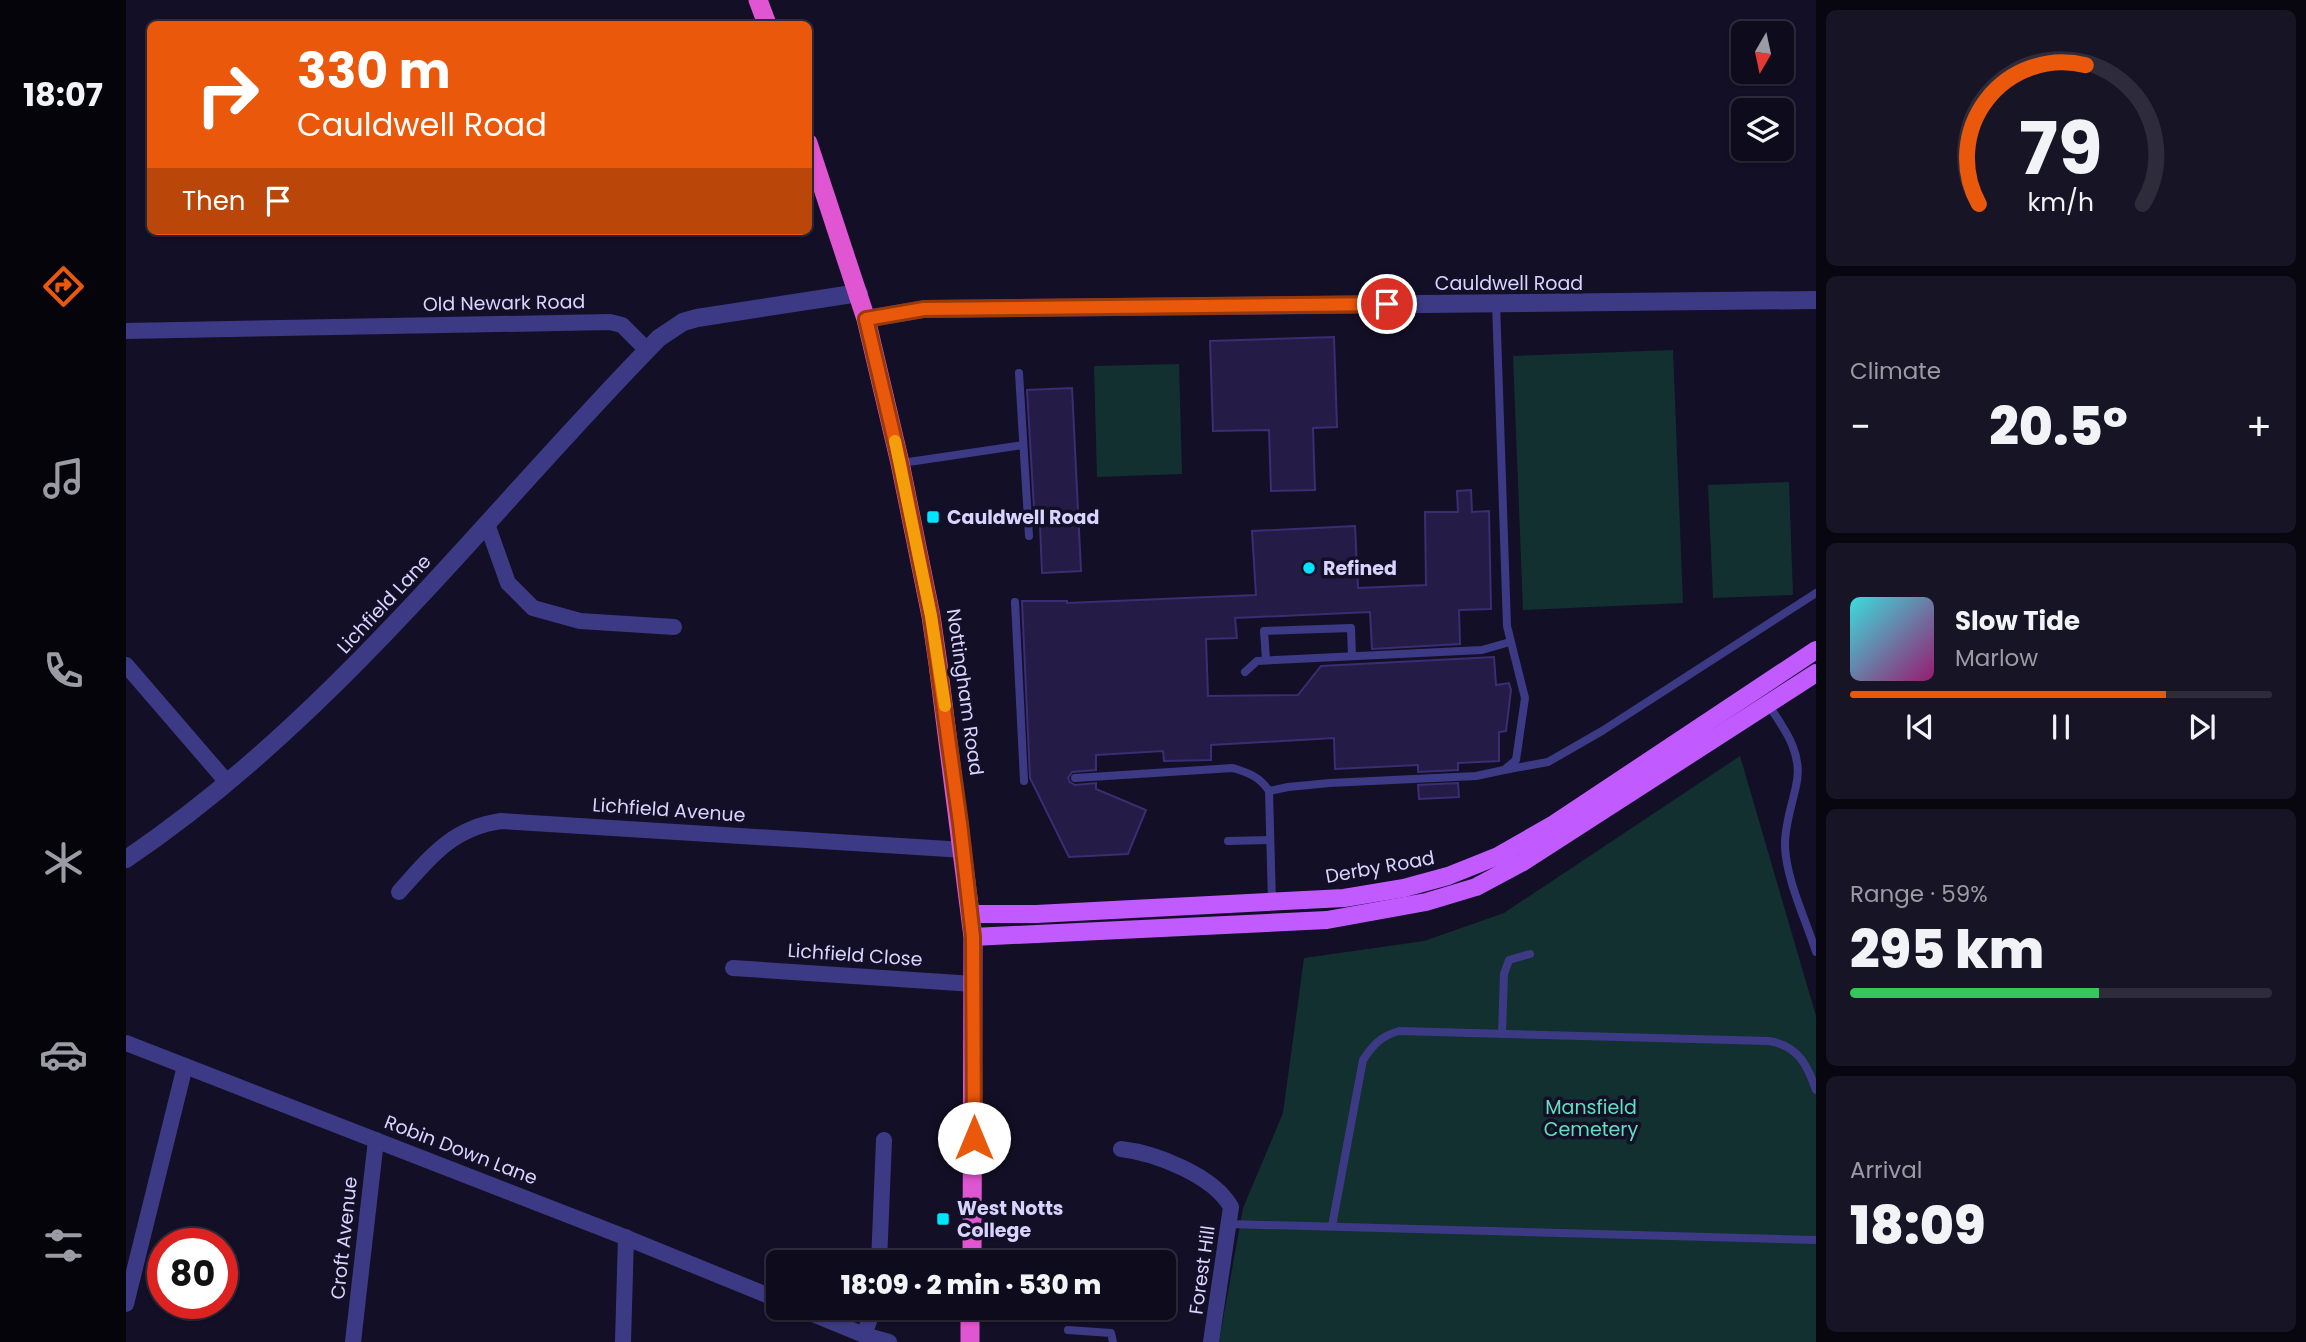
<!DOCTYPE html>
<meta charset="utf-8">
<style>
:root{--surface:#0e0b1c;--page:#171425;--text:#f1f3f6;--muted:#9b9ba3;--line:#2e2b3b;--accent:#ea580c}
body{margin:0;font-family:Poppins,sans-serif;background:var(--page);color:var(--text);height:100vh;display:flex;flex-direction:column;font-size:26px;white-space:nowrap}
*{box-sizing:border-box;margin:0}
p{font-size:23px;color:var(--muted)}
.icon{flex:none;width:38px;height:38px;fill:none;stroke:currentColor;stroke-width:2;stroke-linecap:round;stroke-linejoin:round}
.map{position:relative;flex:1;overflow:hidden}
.sheet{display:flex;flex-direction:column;gap:10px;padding:10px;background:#08060f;width:490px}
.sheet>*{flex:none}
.hud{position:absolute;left:21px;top:21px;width:665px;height:214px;border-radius:10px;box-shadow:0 2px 5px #0004,0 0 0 2px var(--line);background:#ea580c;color:#fff;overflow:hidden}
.needle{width:46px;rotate:189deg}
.tools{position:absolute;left:1605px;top:21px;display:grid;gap:14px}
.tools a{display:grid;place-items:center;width:63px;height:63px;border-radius:10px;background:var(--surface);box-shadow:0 2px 5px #0004,0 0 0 2px var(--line);font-size:35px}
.speed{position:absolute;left:21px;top:1228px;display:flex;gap:14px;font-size:35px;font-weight:700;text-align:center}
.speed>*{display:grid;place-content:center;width:91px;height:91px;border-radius:50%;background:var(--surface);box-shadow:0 2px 5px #0004,0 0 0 2px var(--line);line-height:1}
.speed .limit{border:10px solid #d22;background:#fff;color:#111}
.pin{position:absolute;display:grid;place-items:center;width:60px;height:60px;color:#fff;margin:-30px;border:4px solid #fff;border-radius:50%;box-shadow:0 2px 7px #0007}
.me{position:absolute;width:77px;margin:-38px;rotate:0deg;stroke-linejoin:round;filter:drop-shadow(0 0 5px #0008)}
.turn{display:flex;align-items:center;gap:24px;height:147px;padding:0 35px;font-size:32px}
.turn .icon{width:91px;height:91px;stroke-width:2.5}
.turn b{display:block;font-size:49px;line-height:60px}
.then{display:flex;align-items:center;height:66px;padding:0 35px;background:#0003;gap:14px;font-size:26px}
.big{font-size:52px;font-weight:800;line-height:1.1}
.sheet .tile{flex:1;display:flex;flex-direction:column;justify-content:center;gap:10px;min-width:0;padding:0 24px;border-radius:10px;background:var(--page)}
.sheet .dial{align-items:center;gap:0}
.dial svg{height:182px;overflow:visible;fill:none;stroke:var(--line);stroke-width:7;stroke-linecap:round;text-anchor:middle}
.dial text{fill:var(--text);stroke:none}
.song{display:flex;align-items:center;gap:21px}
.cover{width:84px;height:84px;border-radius:10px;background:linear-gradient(135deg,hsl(180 70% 55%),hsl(320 70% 35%))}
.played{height:7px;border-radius:4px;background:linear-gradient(90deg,var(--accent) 75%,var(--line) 75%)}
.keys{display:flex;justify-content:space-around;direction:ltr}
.heat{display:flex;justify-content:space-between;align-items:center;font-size:38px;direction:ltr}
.charge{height:10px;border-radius:5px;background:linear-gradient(90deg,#34c759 59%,var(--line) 0)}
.trip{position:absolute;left:640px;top:1250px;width:410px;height:70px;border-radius:10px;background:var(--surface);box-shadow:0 2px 5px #0004,0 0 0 2px var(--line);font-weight:800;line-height:70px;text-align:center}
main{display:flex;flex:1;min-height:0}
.menu{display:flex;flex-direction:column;width:126px;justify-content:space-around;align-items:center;background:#06040b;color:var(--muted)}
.menu .icon{width:49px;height:49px}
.menu .active{color:var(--accent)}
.menu b{font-size:32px;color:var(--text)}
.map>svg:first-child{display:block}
.green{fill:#12302f}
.building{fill:#241b47;stroke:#3b2d73;stroke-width:2}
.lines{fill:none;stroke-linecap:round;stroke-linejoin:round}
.service{stroke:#3d3a85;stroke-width:8}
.minor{stroke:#3d3a85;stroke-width:16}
.tertiary{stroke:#3d3a85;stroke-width:18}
.primary{stroke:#c25bff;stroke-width:18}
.trunk{stroke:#e055d1;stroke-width:19}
.route-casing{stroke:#983908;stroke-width:18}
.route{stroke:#ea580c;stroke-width:12}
.slow{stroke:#f59e0b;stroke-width:12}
.poi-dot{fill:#00e5ff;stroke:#130f26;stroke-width:2.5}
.labels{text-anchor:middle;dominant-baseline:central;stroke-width:7;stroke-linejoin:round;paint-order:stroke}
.street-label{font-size:19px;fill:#d9d4ff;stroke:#130f26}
.poi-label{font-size:19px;font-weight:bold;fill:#d9d4ff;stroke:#130f26;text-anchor:start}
.park-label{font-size:19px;fill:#5fe0c0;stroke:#130f26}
</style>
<main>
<nav class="menu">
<b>18:07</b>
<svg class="icon active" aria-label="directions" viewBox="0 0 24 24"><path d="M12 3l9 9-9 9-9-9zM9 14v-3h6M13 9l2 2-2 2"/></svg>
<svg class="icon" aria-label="music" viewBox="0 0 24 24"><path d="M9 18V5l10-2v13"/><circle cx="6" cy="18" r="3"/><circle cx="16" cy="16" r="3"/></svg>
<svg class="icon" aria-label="phone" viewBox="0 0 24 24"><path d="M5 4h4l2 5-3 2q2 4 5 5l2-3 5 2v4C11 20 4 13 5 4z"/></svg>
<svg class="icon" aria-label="climate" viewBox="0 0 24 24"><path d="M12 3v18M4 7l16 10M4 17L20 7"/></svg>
<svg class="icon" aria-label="car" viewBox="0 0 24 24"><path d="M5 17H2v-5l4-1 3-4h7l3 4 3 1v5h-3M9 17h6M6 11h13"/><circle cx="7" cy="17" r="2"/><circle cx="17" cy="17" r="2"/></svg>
<svg class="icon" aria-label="filters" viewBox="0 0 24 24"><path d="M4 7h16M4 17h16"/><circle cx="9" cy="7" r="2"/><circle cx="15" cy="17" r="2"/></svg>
</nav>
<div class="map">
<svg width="1690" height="1342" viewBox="0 0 1690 1342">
<rect width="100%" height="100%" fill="#130f26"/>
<!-- green -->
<g class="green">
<polygon points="1547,350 1557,603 1397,610 1387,356"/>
<polygon points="1053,364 1056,474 971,477 968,366"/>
<polygon points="1663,482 1667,595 1587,598 1582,485"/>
<polygon points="1614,756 1690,1016 1690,1342 1093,1342 1117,1208 1157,1113 1178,958 1298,941 1378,913"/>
</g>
<!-- building -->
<g class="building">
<polygon points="1208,337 1211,427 1187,428 1189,490 1145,491 1143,430 1087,431 1084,341"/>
<polygon points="946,388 955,571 916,573 914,525 909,525 901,390"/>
<polygon points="1345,490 1346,512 1363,511 1365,609 1333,610 1334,644 1246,649 1244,612 1109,618 1111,638 1080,639 1082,696 1172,695 1195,666 1368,657 1370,685 1383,683 1385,690 1380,731 1373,732 1373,761 1332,763 1332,770 1292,772 1292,765 1209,769 1208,738 1085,745 1085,760 1038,761 1037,751 970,755 970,770 946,772 942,778 944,782 949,785 970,783 970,789 1020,810 1002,854 943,857 904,778 896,601 941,601 941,603 1130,595 1126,531 1229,526 1232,588 1300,585 1299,512 1332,512 1331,491"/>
<polygon points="1332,783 1333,797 1293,799 1292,785"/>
</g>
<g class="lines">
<!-- service -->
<g class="service">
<polyline points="893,373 903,536"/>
<polyline points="776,463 897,445"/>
<polyline points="889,602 898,781"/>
<polyline points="1140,660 1138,631 1225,628 1226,656"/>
<polyline points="1119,672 1131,661 1356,650 1384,642"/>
<path d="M1641,703C1658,728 1678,754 1670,786C1666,805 1659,824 1659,844C1659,877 1680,920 1690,952"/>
<polyline points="1378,770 1422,762 1476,731 1690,593"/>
<path d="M949,778L1107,768C1123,773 1134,777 1143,791L1146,902"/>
<polyline points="1143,791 1162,787 1204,783 1350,776 1378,770 1390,760 1399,698 1381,626 1370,303"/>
<polyline points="1102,841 1144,840"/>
<polyline points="1376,1034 1378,974 1383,960 1404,954"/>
<polyline points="1104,1224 1690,1240"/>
<path d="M1206,1226L1237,1060C1247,1045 1255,1036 1273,1031L1643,1041C1672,1046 1681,1064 1690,1090"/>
<polyline points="942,1330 985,1333 987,1342"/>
</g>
<!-- minor -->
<g class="minor">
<polyline points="0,331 484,322 496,325 521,350"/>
<polyline points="361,524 382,583 407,608 454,621 548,627"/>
<polyline points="0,665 100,781"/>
<path d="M273,892C304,857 326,828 375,821L838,850"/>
<polyline points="607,968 848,984"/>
<polyline points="0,1043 491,1234 653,1300"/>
<path d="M995,1149C1029,1153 1087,1175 1105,1207L1085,1342"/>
<polyline points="753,1262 758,1140"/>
<polyline points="0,1304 59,1066"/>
<polyline points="670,1307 738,1335 763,1342"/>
<polyline points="738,1335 748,1307"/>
<polyline points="227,1342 250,1140"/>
<polyline points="497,1342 500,1237"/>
</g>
<!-- tertiary -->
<g class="tertiary">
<polyline points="740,319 798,309 1690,300"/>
<path d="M0,859C208,719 360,514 533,338L557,322L571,318L733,293"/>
</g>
<!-- primary -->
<g class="primary">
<polyline points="845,914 910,914 1218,898 1278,888 1322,876 1372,856 1428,824 1690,650"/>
<polyline points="847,937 1201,920 1300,902 1350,887 1397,862 1690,673"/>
</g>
<!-- trunk -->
<g class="trunk">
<polyline points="632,0 641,24"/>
<polyline points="682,143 740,319 774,463 805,616 812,664 847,937 846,1262"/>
<polyline points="844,1342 844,1307"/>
</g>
</g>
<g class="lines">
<defs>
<polyline id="route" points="848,1138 847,937 834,823 805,616 774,463 740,319 798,309 1261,304"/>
</defs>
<!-- route casing -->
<use href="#route" class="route-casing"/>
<!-- route -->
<use href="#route" class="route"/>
<!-- slow -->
<polyline class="slow" points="769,441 805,616 819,706"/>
</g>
<!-- markers -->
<g class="poi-dot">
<rect x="800" y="510" width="14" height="14" rx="3.5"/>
<circle cx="1183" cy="568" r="7"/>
<rect x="810" y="1212" width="14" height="14" rx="3.5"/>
</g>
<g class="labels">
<!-- street labels -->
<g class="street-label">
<text x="1383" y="283">Cauldwell Road</text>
<text transform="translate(378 303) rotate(-1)">Old Newark Road</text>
<text transform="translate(258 604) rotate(-47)">Lichfield Lane</text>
<text transform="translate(839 692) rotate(82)">Nottingham Road</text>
<text transform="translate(543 810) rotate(4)">Lichfield Avenue</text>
<text transform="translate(1254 867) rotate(-10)">Derby Road</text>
<text transform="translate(729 955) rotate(4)">Lichfield Close</text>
<text transform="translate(335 1150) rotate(21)">Robin Down Lane</text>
<text transform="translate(218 1238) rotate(-84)">Croft Avenue</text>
<text transform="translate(1076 1270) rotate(-82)">Forest Hill</text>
</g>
<!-- poi labels -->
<g class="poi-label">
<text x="821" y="517">Cauldwell Road</text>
<text x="1197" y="568">Refined</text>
<text x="831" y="1208">West Notts<tspan x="831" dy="22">College</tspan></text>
</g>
<!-- park labels -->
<g class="park-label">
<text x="1465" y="1107">Mansfield<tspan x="1465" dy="22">Cemetery</tspan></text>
</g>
</g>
</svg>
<div class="tools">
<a><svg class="needle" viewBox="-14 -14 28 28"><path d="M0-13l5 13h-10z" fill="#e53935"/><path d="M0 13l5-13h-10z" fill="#9b9ba3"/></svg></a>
<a><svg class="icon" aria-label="layers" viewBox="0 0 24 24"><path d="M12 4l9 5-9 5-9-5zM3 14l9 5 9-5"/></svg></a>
</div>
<div class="speed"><div class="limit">80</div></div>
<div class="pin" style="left:1261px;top:304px;background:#d93025"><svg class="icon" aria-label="arrive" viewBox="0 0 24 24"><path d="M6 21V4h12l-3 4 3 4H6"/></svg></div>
<svg class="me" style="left:848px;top:1138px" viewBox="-20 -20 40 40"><circle r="19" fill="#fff"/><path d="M0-13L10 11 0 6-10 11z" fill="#ea580c"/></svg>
<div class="trip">18:09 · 2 min · 530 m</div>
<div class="hud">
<div class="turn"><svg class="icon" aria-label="right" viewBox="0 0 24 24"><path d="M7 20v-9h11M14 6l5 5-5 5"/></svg><div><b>330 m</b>Cauldwell Road</div></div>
<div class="then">Then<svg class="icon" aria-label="arrive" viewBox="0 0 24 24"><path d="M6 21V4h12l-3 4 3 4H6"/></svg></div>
</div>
</div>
<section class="sheet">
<div class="tile dial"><svg viewBox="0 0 100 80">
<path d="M14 69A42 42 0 1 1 86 69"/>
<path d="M14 69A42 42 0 0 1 61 8" stroke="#ea580c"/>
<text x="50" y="56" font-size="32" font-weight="700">79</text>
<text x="50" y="72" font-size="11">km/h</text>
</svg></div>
<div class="tile"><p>Climate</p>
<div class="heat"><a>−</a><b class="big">20.5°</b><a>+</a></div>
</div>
<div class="tile">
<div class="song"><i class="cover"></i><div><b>Slow Tide</b><p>Marlow</p></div></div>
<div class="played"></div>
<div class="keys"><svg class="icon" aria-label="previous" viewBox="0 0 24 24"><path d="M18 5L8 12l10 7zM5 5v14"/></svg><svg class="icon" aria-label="pause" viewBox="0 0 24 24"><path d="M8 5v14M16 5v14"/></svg><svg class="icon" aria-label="next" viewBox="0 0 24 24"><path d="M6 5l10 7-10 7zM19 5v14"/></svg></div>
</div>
<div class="tile"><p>Range · 59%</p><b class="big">295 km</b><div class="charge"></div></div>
<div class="tile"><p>Arrival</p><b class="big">18:09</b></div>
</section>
</main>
